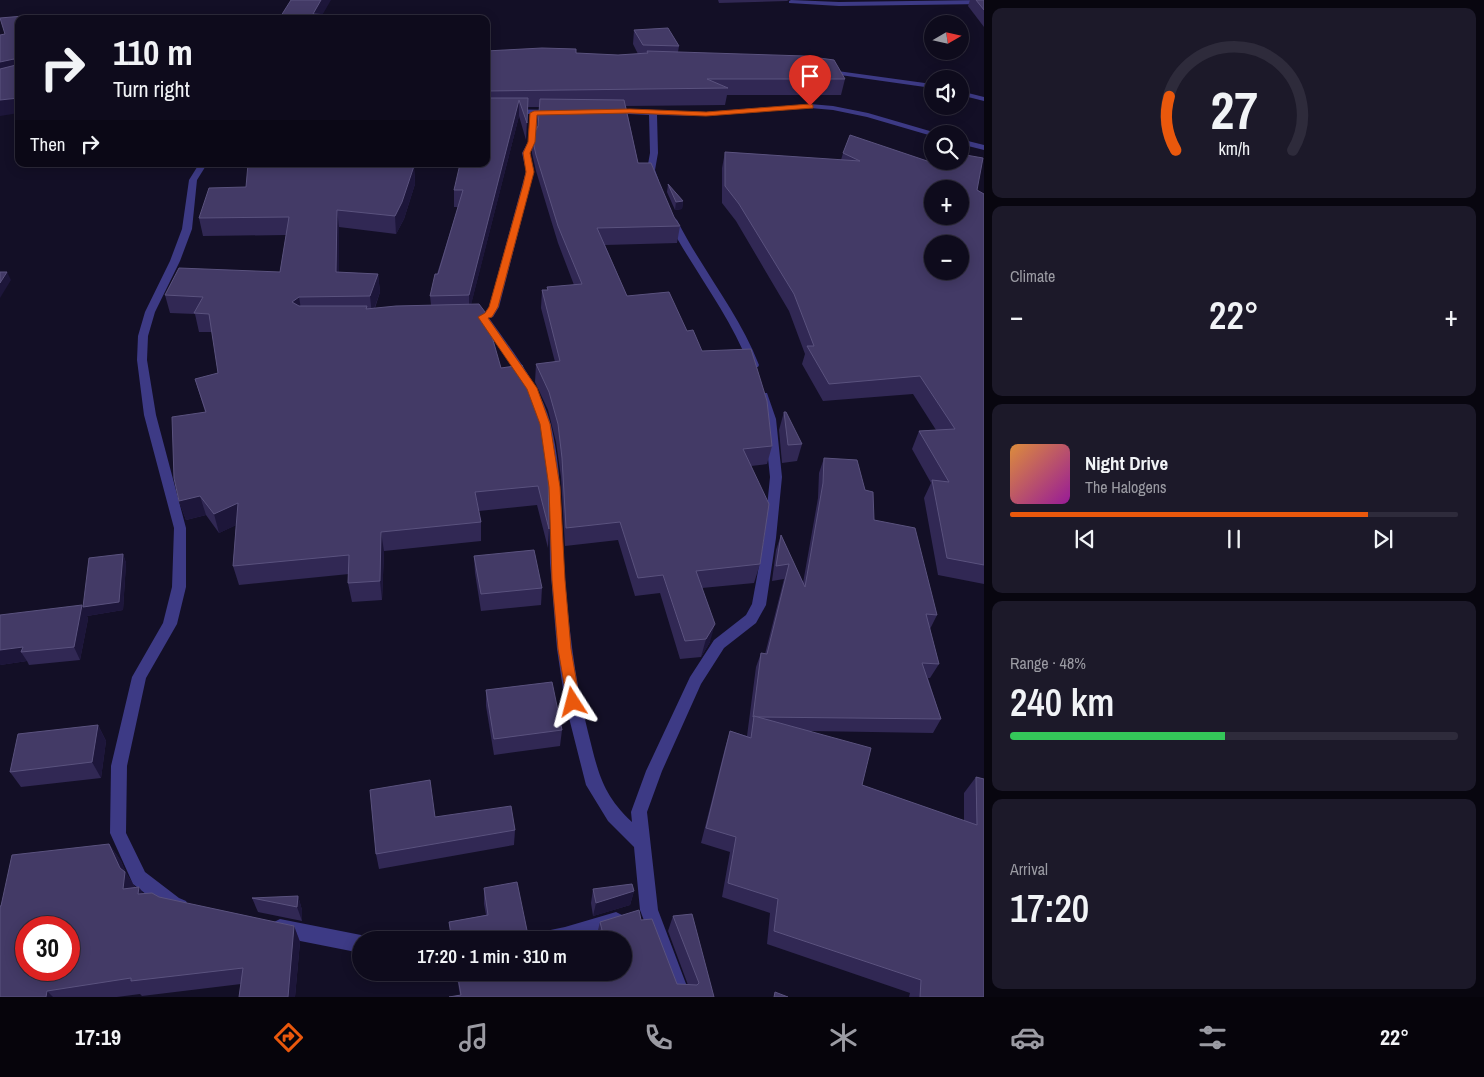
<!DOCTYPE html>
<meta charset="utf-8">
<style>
:root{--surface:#0e0b1c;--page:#1c1929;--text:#f1f3f6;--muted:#9b9ba3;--line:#2e2b3b;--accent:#ea580c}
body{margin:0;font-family:"Archivo Narrow",sans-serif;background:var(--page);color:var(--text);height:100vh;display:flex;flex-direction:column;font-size:19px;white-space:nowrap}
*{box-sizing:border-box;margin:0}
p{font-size:16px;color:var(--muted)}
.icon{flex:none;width:28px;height:28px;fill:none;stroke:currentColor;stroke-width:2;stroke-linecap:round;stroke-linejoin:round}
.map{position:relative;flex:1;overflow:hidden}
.sheet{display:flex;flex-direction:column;gap:8px;padding:8px;background:#08060f;width:500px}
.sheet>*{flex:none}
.banner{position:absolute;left:15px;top:15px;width:475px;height:152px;border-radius:10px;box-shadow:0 2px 12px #0003,0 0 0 1px var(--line);background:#0e0b1c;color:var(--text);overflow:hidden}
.needle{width:32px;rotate:81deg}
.fabs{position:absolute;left:924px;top:15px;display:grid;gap:10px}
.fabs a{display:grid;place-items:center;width:45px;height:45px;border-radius:50%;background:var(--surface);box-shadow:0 2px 12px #0003,0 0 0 1px var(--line);font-size:25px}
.speed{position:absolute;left:15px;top:916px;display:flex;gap:10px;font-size:25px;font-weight:700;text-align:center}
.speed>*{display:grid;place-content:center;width:65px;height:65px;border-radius:50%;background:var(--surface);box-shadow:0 2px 12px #0003,0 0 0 1px var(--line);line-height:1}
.speed .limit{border:8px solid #d22;background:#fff;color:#111}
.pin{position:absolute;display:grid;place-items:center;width:42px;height:42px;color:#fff;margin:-51px -21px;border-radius:50% 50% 50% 0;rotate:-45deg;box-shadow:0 0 5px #0007}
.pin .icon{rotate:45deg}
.me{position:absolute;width:55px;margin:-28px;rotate:351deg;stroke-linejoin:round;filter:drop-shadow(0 0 4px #0008)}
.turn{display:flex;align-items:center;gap:18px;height:105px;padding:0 15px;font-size:22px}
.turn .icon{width:65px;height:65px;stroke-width:2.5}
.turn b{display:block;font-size:35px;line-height:42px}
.then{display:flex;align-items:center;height:48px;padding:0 15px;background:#0003;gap:10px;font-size:19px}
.big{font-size:38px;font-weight:600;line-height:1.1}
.sheet .widget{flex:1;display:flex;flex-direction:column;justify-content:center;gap:8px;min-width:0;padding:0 18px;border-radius:10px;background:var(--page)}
.sheet .dial{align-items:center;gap:0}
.dial svg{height:130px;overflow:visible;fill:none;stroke:var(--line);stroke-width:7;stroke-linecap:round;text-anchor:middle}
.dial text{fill:var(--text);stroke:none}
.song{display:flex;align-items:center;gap:15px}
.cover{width:60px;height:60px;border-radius:8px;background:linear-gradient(135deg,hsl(30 70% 55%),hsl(300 70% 35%))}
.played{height:5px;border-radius:2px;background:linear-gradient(90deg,var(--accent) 80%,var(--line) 80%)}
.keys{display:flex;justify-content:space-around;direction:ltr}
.heat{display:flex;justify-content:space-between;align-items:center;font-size:28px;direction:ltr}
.charge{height:8px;border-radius:4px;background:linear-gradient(90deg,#34c759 48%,var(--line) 0)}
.trip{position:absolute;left:352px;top:931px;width:280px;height:50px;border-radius:25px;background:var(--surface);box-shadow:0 2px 12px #0003,0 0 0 1px var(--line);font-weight:600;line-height:50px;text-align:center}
.dock{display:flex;height:80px;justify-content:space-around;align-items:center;background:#06040b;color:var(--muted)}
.dock .icon{width:35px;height:35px}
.dock .active{color:var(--accent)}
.dock b{font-size:22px;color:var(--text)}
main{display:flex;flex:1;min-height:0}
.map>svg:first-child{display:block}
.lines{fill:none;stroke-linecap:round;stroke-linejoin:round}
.minor{fill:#3d3a85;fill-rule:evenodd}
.wall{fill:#312854}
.shaded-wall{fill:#1d163a}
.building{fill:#433a66;stroke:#5a527e;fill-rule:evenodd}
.route{fill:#ea580c;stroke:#983908}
</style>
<main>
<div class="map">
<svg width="984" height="997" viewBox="0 0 984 997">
<rect width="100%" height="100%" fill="#130f26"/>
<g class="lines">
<!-- minor -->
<g class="minor">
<polygon points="791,0 839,2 984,0 984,4 839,6 789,3 789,1"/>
<polygon points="823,69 932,84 932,88 826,73 823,73"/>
<polygon points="960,91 984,97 984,101 960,95"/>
<polygon points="810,104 833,106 868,113 940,134 932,134 932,136 867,117 833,110 810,108 706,116 657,115 658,153 655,170 659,181 655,184 651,181 647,170 650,153 649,115 609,113 605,111 609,109 706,112"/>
<path d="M486,109L557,110L561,112L557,114H538L536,142L530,153L534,171L499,307L493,317L489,318C512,351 541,386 551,425C562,471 561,518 564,564C568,621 574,677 588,732C598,771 601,793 632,822L631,812L646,771L690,677L714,640L746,615L752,604L764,538L770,477L764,419L757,396L759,393H767L776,419L782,477L776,538L766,605L756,623L724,648L701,684L662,771L647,812L658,910L691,997H673L640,910L634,847L608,821L586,785L565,702L557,649L550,563L549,487L539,424L521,379L480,320H473L472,318L485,313L489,307L526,171L522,153L528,142L530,114L486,113Z"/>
<polygon points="960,139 984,145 984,150 960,144"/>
<polygon points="199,164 207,164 197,180 192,229 180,261 155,312 148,336 147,360 156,415 186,528 186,587 177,624 146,678 127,766 126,833 145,872 179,898 186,901 189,907 186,913 180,916 169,912 133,884 110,833 111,766 132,677 163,623 172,587 174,528 144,415 137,360 138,336 145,312 170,261 182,229 189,180"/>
<path d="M672,217L677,220C702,270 739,313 759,365L758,367H750L749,365C729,313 693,270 667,220Z"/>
<path d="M616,912L622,915L625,921L622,927C588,942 564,940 528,940L531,934L565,927Z"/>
<polygon points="280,919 361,935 368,940 361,940 361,953 280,937 274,934 271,928 274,922"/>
</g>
</g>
<!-- wall -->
<g class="wall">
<polygon points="718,0 789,0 787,1 719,3"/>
<polygon points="970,0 984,0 984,27 968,6"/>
<polygon points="486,28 489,44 488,51 618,55 638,54 633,44 634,30 679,46 678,52 845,79 841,95 727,95 725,105 626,106 638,163 680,226 677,243 605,245 627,296 687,331 772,446 767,464 751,466 760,564 754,583 702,588 710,642 701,657 680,659 660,593 635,596 618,540 565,546 561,477 556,442 548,410 535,382 536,364 555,362 541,308 542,290 547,290 547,287 574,285 558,243 536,171 532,153 532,137 538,126 540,107 528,107 526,140 519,116 471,304 501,368 522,365 549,529 548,548 537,505 479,511 481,522 481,541 384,551 382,600 352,602 348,583 349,574 239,585 233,566 236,525 219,533 206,515 186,520 179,501 205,412 195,379 218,373 212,332 199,332 195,314 170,313 165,295 280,272 286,235 203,236 199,218 246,187 354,165 414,166 415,184 404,219 396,234 339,227 339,272 378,274 380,292 375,308 431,305 430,296 458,207 454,207 454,190 486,164"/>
<polygon points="725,152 841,160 843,153 947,168 949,161 960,161 977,190 984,194 984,584 938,575 924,498 931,483 912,449 919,431 936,430 913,394 823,401 802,364 805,354 789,311 736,221 722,203 722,168"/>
<polygon points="668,184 683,201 682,209 675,210 667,192"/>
<polygon points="784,412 802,444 797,461 782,463 779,430"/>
<polygon points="824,458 874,520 937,615 930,629 939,664 930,678 928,678 941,719 933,733 810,731 862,785 964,821 964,793 976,777 984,997 909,997 910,993 767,944 770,913 722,897 730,852 701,843 725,748 730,731 747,736 756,667 761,653 765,654 784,579 772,581 776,550 781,535 803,583 818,498 819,473"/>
<polygon points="123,554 126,563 123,610 87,616 88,619 80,660 29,665 27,661 0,665 83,607"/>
<polygon points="474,556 542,588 541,605 481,611 475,573"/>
<polygon points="486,690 562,730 560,746 494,755 486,706"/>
<polygon points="98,725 106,741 101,778 21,787 10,772"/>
<polygon points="435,817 515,830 514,845 379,869 376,854"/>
<polygon points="109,844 121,861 126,873 135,887 143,894 294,926 300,942 295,997 239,997 241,984 142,996 140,994 117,997 0,997"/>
<polygon points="484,888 529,940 451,940 449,922 486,915 484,904"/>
<polygon points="593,889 634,891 630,905 593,916 591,903"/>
<polygon points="298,896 302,910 302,921 258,912 252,898"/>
<polygon points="673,916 714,997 460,995 456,972 624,972 598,930 600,922 641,920 677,984 688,985 668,931"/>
</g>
<!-- shaded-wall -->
<g class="shaded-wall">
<polygon points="321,0 331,0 320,19 313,14"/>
<polygon points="489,28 488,59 486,60 486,44"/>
<polygon points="14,59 19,73 0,77 0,62"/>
<polygon points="19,98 19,113 0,116 0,100"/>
<polygon points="528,98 528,115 526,140 527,123"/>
<polygon points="519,100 519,116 469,313 469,295"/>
<polygon points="414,166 415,184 404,219 396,234 395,216"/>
<polygon points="683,201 682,209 675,210 676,202"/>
<polygon points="337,210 339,227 339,290 336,272"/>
<polygon points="7,272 11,280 0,298 0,283"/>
<polygon points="378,274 380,292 372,315 370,296"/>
<polygon points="299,297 302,315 292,302"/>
<polygon points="200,496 206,515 186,520 179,501"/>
<polygon points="238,503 243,522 219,533 214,514"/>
<polygon points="381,532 384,551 382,600 380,581"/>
<polygon points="123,554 126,563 123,610 87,616 88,619 80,660 74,647 82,605 83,607"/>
<polygon points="715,624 710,642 701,657 706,639"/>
<polygon points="23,647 21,652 27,661 0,665 0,650"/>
<polygon points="98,725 106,741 101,778 92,762"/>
<polygon points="109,844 121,861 126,873 136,889 123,889 120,868"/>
<polygon points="139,887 149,903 138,894"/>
<polygon points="634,891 630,905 593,916 596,903"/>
<polygon points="298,896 302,910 302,921 297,907"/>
<polygon points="294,926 300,942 295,997 288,997"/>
<polygon points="47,991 53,997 46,997"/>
</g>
<!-- building -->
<g class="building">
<polygon points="291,0 321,0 313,14 361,17 360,19 279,19"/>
<polygon points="976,0 984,0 984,10"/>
<polygon points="35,15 34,19 19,19 19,98 0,100 0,69 16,65 14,59 0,62 0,35 5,34 0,18"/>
<polygon points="206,18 279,19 205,19"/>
<polygon points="486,28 489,28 488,43 486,44"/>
<polygon points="668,28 679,46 643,45 634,30"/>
<polygon points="542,48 576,49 576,53 618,55 648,53 647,51 805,56 834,60 845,79 707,79 728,88 486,91 486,51"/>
<polygon points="486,98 528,98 527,123 519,100 469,295 430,296 435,274 438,274 463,190 454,190 460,164 486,164"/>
<polygon points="540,99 624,100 638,163 651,163 674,217 680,226 597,228 627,296 669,292 687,331 693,330 702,351 751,349 767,401 772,446 743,449 769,504 760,564 696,571 715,624 706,639 685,641 663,575 638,578 620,522 566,528 562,458 558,424 549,392 536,364 560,361 542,290 548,290 547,287 582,284 558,226 536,155 532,137 538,126"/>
<path d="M850,135L948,168L950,161H960V154L983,158L977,190L984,194V565L947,558L932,480L949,482L919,431L955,429L920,376L829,384L807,346H814L794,294L739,204L725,186V152L860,161L843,153ZM932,189H960V216H932ZM932,244H960V271H932Z"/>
<polygon points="248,164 354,164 354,165 414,166 402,202 395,216 337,210 336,272 378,274 370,296 299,297 292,302 299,306 367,306 366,309 396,306 479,304 485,312 501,368 522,365 538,406 548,468 549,529 538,486 475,492 481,522 381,532 380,581 348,583 349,555 233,566 238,503 214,514 200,496 179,501 174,478 172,417 206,412 195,379 218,373 209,314 194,313 203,297 165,295 179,268 280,272 289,217 199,218 209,188 246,187"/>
<polygon points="668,184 683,201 676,202"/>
<polygon points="0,272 7,272 0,283"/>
<polygon points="784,412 786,412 802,444 788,445"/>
<polygon points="824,458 857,460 865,490 873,492 874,520 915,528 937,615 926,614 939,664 922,663 941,719 757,717 754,716 753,717 761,653 767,654 789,564 776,566 781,535 805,587 823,483"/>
<polygon points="534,550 542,588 481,594 474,556"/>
<polygon points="123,554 119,602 83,607 89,558"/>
<polygon points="82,605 74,647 21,652 23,647 0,650 0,615"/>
<polygon points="552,682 562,730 494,739 486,690"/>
<polygon points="754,716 871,748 862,785 977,825 976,777 984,779 984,997 920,997 921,980 774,931 778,899 728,883 736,837 706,828 730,731 751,738"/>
<polygon points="98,725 92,762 10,772 18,734"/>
<polygon points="430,780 435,817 511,806 515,830 376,854 370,790"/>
<path d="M109,844L120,868L125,872L123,889L139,887L138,894L152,893L159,897L294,926L288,997H239L243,968L131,981V978L47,991L46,997H0V906H1L12,855ZM26,928H69V970H26Z"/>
<polygon points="517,882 529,940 452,940 449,922 488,915 484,888"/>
<polygon points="632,884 634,891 596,903 593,889"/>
<polygon points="298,896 297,907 252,898"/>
<polygon points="639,910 641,920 652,919 677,984 697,985 699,983 673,916 692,914 714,997 449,997 461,995 457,972 624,972 624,940 557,940 602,930 600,922"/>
<polygon points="775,992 788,997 774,997"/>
</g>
<!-- route -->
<polygon class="route" points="810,104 813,105 813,108 706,116 630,113 537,115 535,142 530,153 534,172 498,307 492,317 488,318 537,388 550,424 560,487 565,580 571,649 580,702 578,706 573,708 568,706 558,649 552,580 549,487 540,424 527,389 478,317 485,313 489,307 523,185 526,172 523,153 528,142 530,113 534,111 630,109 706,112"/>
</svg>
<div class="fabs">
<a><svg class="needle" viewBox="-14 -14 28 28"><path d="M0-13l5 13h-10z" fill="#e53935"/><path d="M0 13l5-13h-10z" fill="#9b9ba3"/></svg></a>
<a><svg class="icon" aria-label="sound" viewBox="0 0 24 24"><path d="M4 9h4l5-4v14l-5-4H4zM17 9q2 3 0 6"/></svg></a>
<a><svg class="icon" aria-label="search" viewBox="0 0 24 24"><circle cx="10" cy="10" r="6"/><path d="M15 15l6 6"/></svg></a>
<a>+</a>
<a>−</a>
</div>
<div class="speed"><div class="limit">30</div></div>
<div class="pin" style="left:810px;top:106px;background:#d93025"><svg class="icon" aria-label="arrive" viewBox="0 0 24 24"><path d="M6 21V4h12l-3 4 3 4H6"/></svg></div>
<svg class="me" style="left:573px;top:702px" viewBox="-20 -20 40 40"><path d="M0-17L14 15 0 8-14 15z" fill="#ea580c" stroke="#fff" stroke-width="4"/></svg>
<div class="trip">17:20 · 1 min · 310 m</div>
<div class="banner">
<div class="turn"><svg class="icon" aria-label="right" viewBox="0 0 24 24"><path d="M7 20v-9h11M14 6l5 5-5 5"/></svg><div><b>110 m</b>Turn right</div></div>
<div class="then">Then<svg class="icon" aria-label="right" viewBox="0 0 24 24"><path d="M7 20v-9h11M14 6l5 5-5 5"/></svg></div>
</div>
</div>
<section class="sheet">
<div class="widget dial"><svg viewBox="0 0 100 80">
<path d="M14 69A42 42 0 1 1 86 69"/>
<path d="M14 69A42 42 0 0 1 10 36" stroke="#ea580c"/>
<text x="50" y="56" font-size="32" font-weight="700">27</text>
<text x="50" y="72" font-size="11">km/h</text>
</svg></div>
<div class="widget"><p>Climate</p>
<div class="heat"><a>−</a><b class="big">22°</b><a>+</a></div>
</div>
<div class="widget">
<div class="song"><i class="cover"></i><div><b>Night Drive</b><p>The Halogens</p></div></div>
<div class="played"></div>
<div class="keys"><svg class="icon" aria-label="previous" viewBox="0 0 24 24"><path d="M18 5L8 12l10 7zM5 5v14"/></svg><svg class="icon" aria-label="pause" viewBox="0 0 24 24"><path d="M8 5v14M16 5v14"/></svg><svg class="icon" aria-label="next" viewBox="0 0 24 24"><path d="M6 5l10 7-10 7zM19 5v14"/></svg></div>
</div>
<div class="widget"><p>Range · 48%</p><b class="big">240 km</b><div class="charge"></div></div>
<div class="widget"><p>Arrival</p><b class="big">17:20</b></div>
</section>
</main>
<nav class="dock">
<b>17:19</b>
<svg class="icon active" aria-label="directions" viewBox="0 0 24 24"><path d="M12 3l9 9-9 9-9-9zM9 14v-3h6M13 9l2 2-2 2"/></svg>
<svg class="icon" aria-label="music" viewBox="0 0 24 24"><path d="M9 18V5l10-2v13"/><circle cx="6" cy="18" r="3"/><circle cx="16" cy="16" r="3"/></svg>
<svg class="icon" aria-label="phone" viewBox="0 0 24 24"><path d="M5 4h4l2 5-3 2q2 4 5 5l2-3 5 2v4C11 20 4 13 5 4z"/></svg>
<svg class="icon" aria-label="climate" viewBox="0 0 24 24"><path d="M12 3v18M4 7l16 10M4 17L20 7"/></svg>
<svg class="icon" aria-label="car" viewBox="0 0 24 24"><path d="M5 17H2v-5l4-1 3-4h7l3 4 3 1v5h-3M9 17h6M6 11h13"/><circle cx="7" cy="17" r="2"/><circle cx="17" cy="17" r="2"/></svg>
<svg class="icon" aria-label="filters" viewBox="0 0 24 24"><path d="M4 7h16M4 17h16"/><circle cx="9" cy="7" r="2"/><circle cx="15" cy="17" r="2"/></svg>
<b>22°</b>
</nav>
